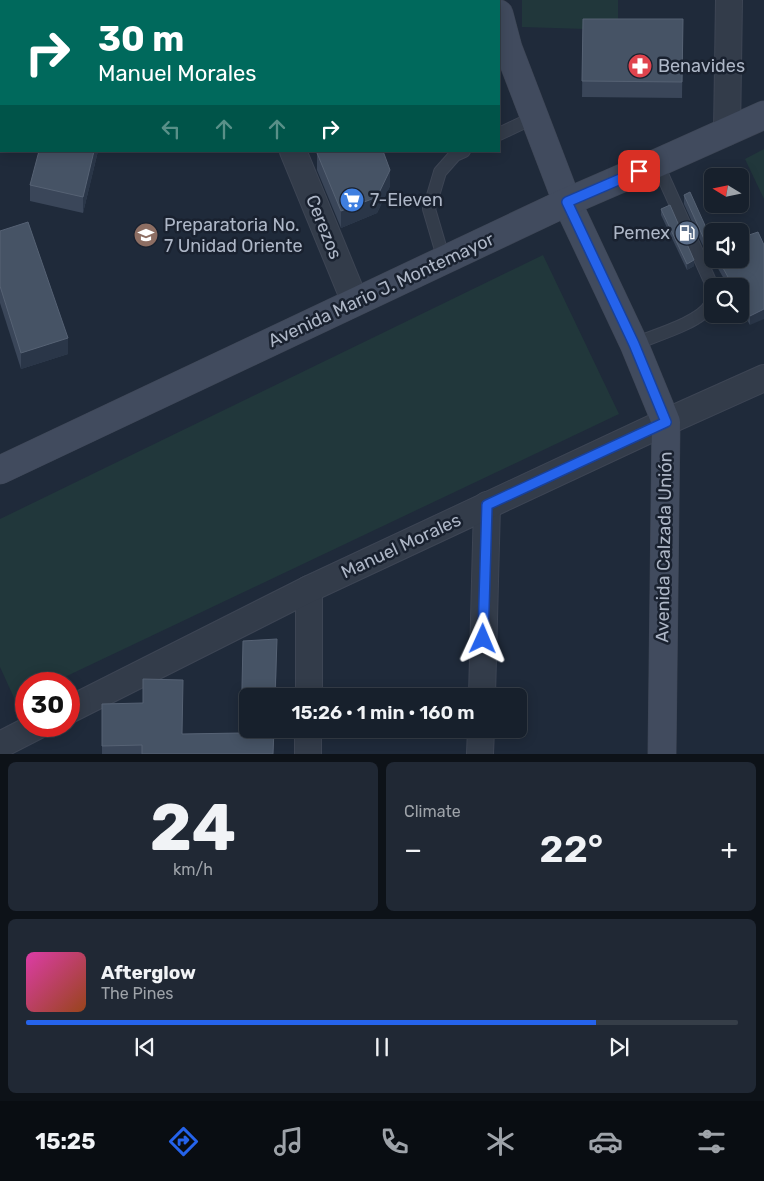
<!DOCTYPE html>
<meta charset="utf-8">
<style>
:root{--surface:#17202c;--page:#202834;--text:#f1f3f6;--muted:#9ea3a9;--line:#363e48;--accent:#2563eb}
body{margin:0;font-family:Rubik,sans-serif;background:var(--page);color:var(--text);height:100vh;display:flex;flex-direction:column;font-size:19px;white-space:nowrap}
*{box-sizing:border-box;margin:0}
p{font-size:16px;color:var(--muted)}
.icon{flex:none;width:28px;height:28px;fill:none;stroke:currentColor;stroke-width:2;stroke-linecap:round;stroke-linejoin:round}
.map{position:relative;height:754px;overflow:hidden}
.drawer{display:flex;flex-direction:column;gap:8px;padding:8px;background:#0d1218;flex:1}
.drawer>*{flex:none}
.banner{position:absolute;left:0px;top:0px;width:500px;height:152px;box-shadow:0 2px 12px #0003,0 0 0 1px var(--line);background:#00695c;color:#fff;overflow:hidden}
.needle{width:32px;rotate:280deg}
.fabs{position:absolute;left:704px;top:168px;display:grid;gap:10px}
.fabs a{display:grid;place-items:center;width:45px;height:45px;border-radius:8px;background:var(--surface);box-shadow:0 2px 12px #0003,0 0 0 1px var(--line);font-size:25px}
.speed{position:absolute;left:15px;top:672px;display:flex;gap:10px;font-size:25px;font-weight:700;text-align:center}
.speed>*{display:grid;place-content:center;width:65px;height:65px;border-radius:50%;background:var(--surface);box-shadow:0 2px 12px #0003,0 0 0 1px var(--line);line-height:1}
.speed .limit{border:8px solid #d22;background:#fff;color:#111}
.pin{position:absolute;display:grid;place-items:center;width:42px;height:42px;color:#fff;margin:-21px;border-radius:10px;box-shadow:0 2px 8px #0006}
.me{position:absolute;width:55px;margin:-28px;rotate:1deg;stroke-linejoin:round;filter:drop-shadow(0 0 4px #0008)}
.turn{display:flex;align-items:center;gap:18px;height:105px;padding:0 15px;font-size:22px}
.turn .icon{width:65px;height:65px;stroke-width:2.5}
.turn b{display:block;font-size:35px;line-height:42px}
.lanes{display:flex;align-items:center;height:48px;padding:0 15px;background:#0003;justify-content:center;gap:25px;direction:ltr}
.lanes .off{opacity:.35}
.big{font-size:38px;font-weight:600;line-height:1.1}
.drawer .widget{flex:1;display:flex;flex-direction:column;justify-content:center;gap:8px;min-width:0;padding:0 18px;border-radius:8px;background:var(--page)}
.drawer .dial{align-items:center;gap:0}
.dial b{font-size:65px;line-height:1}
.song{display:flex;align-items:center;gap:15px}
.cover{width:60px;height:60px;border-radius:8px;background:linear-gradient(135deg,hsl(320 70% 55%),hsl(20 70% 35%))}
.played{height:5px;border-radius:2px;background:linear-gradient(90deg,var(--accent) 80%,var(--line) 80%)}
.keys{display:flex;justify-content:space-around;direction:ltr}
.heat{display:flex;justify-content:space-between;align-items:center;font-size:28px;direction:ltr}
.drawer .tiles{flex:1;display:grid;gap:8px;grid-template-columns:1fr 1fr}
.widget:last-child{grid-column:span 2}
.trip{position:absolute;left:239px;top:688px;width:288px;height:50px;border-radius:8px;background:var(--surface);box-shadow:0 2px 12px #0003,0 0 0 1px var(--line);font-weight:600;line-height:50px;text-align:center}
.tab-bar{display:flex;height:80px;justify-content:space-around;align-items:center;background:#090d12;color:var(--muted)}
.tab-bar .icon{width:35px;height:35px}
.tab-bar .selected{color:var(--accent)}
.tab-bar b{font-size:22px;color:var(--text)}
.map>svg:first-child{display:block}
.green{fill:#21373b}
.lines{fill:none;stroke-linecap:round;stroke-linejoin:round}
.lane-casing{stroke:#3d4554;stroke-width:14}
.street-casing{stroke:#3d4554;stroke-width:28}
.secondary-casing{stroke:#3d4554;stroke-width:29}
.lane{stroke:#333c4a;stroke-width:12}
.street{stroke:#333c4a;stroke-width:26}
.secondary{stroke:#414b5e;stroke-width:28}
.wall{fill:#3a4659}
.shaded-wall{fill:#2a3648}
.building{fill:#465365;stroke:#566274}
.route-casing{stroke:#184099;stroke-width:12}
.route{stroke:#2563eb;stroke-width:9}
.labels{text-anchor:middle;dominant-baseline:central;stroke-width:5;stroke-linejoin:round;paint-order:stroke}
.poi-label{font-size:18px;fill:#aeb7c7;stroke:#19212f;text-anchor:start}
.street-label{font-size:18px;fill:#aeb7c7;stroke:#19212f}
</style>
<div class="map">
<svg width="764" height="754" viewBox="0 0 764 754">
<rect width="100%" height="100%" fill="#1f2a3a"/>
<!-- green -->
<g class="green">
<polygon points="522,0 618,0 618,30 522,27"/>
<polygon points="764,149 764,199 745,159"/>
<polygon points="543,255 619,414 50,684 26,684 26,695 15,700 0,667 0,519"/>
</g>
<g class="lines">
<defs>
<g id="lane">
<polyline points="499,134 535,117"/>
<polyline points="444,260 429,209 440,172 455,155 464,151"/>
<path d="M634,344C653,336 700,323 710,305C713,297 711,289 710,281L657,163"/>
</g>
<g id="street">
<polyline points="250,0 250,1"/>
<polyline points="727,132 729,0"/>
<polyline points="293,151 355,302"/>
<polyline points="309,696 309,589"/>
<polyline points="482,696 487,505"/>
<polyline points="69,710 309,589 666,422 764,378"/>
<polyline points="0,745 37,726"/>
<polyline points="308,754 308,729"/>
<polyline points="480,754 481,729"/>
</g>
<g id="secondary">
<polyline points="499,14 508,48 567,202 634,344 666,422 662,754"/>
<polyline points="0,470 567,202 657,163 764,115"/>
</g>
</defs>
<!-- lane casing -->
<use href="#lane" class="lane-casing"/>
<!-- street casing -->
<use href="#street" class="street-casing"/>
<!-- secondary casing -->
<use href="#secondary" class="secondary-casing"/>
<!-- lane -->
<use href="#lane" class="lane"/>
<!-- street -->
<use href="#street" class="street"/>
<!-- secondary -->
<use href="#secondary" class="secondary"/>
</g>
<!-- wall -->
<g class="wall">
<polygon points="583,19 683,19 682,98 582,97"/>
<polygon points="98,151 83,213 30,201 30,185"/>
<polygon points="317,153 390,186 377,213 341,228 317,170"/>
<polygon points="684,195 712,241 712,259 740,259 758,232 750,325 740,308 740,286 728,286 712,258 709,259 684,204"/>
<polygon points="661,209 694,266 687,270 661,215"/>
<polygon points="0,231 68,354 21,369 0,303"/>
<polygon points="277,656 273,754 102,754 102,704 183,734 241,733"/>
</g>
<!-- shaded-wall -->
<g class="shaded-wall">
<polygon points="1,8 1,25 0,30 0,13"/>
<polygon points="94,151 98,151 83,213 83,197"/>
<polygon points="390,170 390,186 377,213 341,228 341,211"/>
<polygon points="712,248 712,258 709,259 709,250"/>
<polygon points="694,260 694,266 687,270 687,264"/>
<polygon points="764,309 764,319 750,325 750,316"/>
<polygon points="68,338 68,354 21,369 21,353"/>
<polygon points="277,639 277,656 276,696 275,696"/>
</g>
<!-- building -->
<g class="building">
<polygon points="0,0 3,0 3,1 1,1 1,8 0,13"/>
<rect x="80" y="0" width="130" height="1"/>
<polygon points="583,19 683,19 682,82 582,81"/>
<polygon points="39,151 94,151 83,197 30,185"/>
<polygon points="322,151 383,151 390,170 377,197 341,211 317,153"/>
<polygon points="690,192 712,241 712,250 712,248 709,250 684,195"/>
<polygon points="670,205 694,260 687,264 661,209"/>
<polygon points="28,222 68,338 21,353 0,286 0,231"/>
<polygon points="758,232 764,245 764,309 750,316 740,298 740,286 733,286 718,259 740,259 740,238"/>
<polygon points="277,639 275,696 248,696 248,729 274,729 273,754 142,754 142,745 102,746 102,704 143,703 143,679 183,680 182,734 241,733 243,641"/>
</g>
<g class="lines">
<defs>
<polyline id="route" points="483,639 487,505 666,422 634,344 567,202 639,171"/>
</defs>
<!-- route casing -->
<use href="#route" class="route-casing"/>
<!-- route -->
<use href="#route" class="route"/>
</g>
<!-- icons -->
<defs>
<symbol id="pharmacy-disc" viewBox="-11 -11 22 22"><circle r="9.5" fill="#e0444e" stroke="#19212f"/><path d="M-2-6h4v4h4v4h-4v4h-4v-4h-4v-4h4Z" fill="#fff"/></symbol>
<symbol id="supermarket-disc" viewBox="-11 -11 22 22"><circle r="9.5" fill="#3f7fe0" stroke="#19212f"/><path d="M-6-5.5h2.5l.6 2H6L4.5 2H-2.5L-4.4-4H-6ZM-1.5 3.2a1.3 1.3 0 1 0 .1 0ZM3 3.2a1.3 1.3 0 1 0 .1 0Z" fill="#fff"/></symbol>
<symbol id="fuel-disc" viewBox="-11 -11 22 22"><circle r="9.5" fill="#5c6f8a" stroke="#19212f"/><path d="M-5.5-6h7V0h2V4h1.3V-2.5L3-4.5l.8-.8L6-3V5H2.5V1h-1V6h-7ZM-4.2-4.7v3.2H.2V-4.7Z" fill="#fff"/></symbol>
<symbol id="school-disc" viewBox="-11 -11 22 22"><circle r="9.5" fill="#8d6e63" stroke="#19212f"/><path d="M0-5L7-2L0 1L-7-2ZM-4 1L0 2.5L4 1V4Q0 6-4 4Z" fill="#fff"/></symbol>
</defs>
<g fill-rule="evenodd">
<use href="#pharmacy-disc" x="626" y="52" width="28" height="28"/>
<use href="#supermarket-disc" x="338" y="186" width="28" height="28"/>
<use href="#fuel-disc" x="673" y="219" width="28" height="28"/>
<use href="#school-disc" x="132" y="221" width="28" height="28"/>
</g>
<g class="labels">
<!-- poi labels -->
<g class="poi-label">
<text x="658" y="66">Benavides</text>
<text x="370" y="200">7-Eleven</text>
<text x="164" y="225">Preparatoria No.<tspan x="164" dy="21">7 Unidad Oriente</tspan></text>
<text x="670" y="233" text-anchor="end">Pemex</text>
</g>
<!-- street labels -->
<g class="street-label">
<text transform="translate(324 227) rotate(68)">Cerezos</text>
<text transform="translate(381 290) rotate(-25)">Avenida Mario J. Montemayor</text>
<text transform="translate(401 546) rotate(-25)">Manuel Morales</text>
<text transform="translate(664 547) rotate(-89)">Avenida Calzada Unión</text>
</g>
</g>
</svg>
<div class="fabs">
<a><svg class="needle" viewBox="-14 -14 28 28"><path d="M0-13l5 13h-10z" fill="#e53935"/><path d="M0 13l5-13h-10z" fill="#9ea3a9"/></svg></a>
<a><svg class="icon" aria-label="sound" viewBox="0 0 24 24"><path d="M4 9h4l5-4v14l-5-4H4zM17 9q2 3 0 6"/></svg></a>
<a><svg class="icon" aria-label="search" viewBox="0 0 24 24"><circle cx="10" cy="10" r="6"/><path d="M15 15l6 6"/></svg></a>
</div>
<div class="speed"><div class="limit">30</div></div>
<div class="pin" style="left:639px;top:171px;background:#d93025"><svg class="icon" aria-label="arrive" viewBox="0 0 24 24"><path d="M6 21V4h12l-3 4 3 4H6"/></svg></div>
<svg class="me" style="left:483px;top:639px" viewBox="-20 -20 40 40"><path d="M0-17L14 15 0 8-14 15z" fill="#2563eb" stroke="#fff" stroke-width="4"/></svg>
<div class="trip">15:26 · 1 min · 160 m</div>
<div class="banner">
<div class="turn"><svg class="icon" aria-label="right" viewBox="0 0 24 24"><path d="M7 20v-9h11M14 6l5 5-5 5"/></svg><div><b>30 m</b>Manuel Morales</div></div>
<div class="lanes"><svg class="icon off" aria-label="left" viewBox="0 0 24 24"><path d="M17 20v-9H6M10 6l-5 5 5 5"/></svg><svg class="icon off" aria-label="ahead" viewBox="0 0 24 24"><path d="M12 20V5M6 11l6-6 6 6"/></svg><svg class="icon off" aria-label="ahead" viewBox="0 0 24 24"><path d="M12 20V5M6 11l6-6 6 6"/></svg><svg class="icon" aria-label="right" viewBox="0 0 24 24"><path d="M7 20v-9h11M14 6l5 5-5 5"/></svg></div>
</div>
</div>
<section class="drawer">
<div class="tiles">
<div class="widget dial"><b>24</b><p>km/h</p></div>
<div class="widget"><p>Climate</p>
<div class="heat"><a>−</a><b class="big">22°</b><a>+</a></div>
</div>
<div class="widget">
<div class="song"><i class="cover"></i><div><b>Afterglow</b><p>The Pines</p></div></div>
<div class="played"></div>
<div class="keys"><svg class="icon" aria-label="previous" viewBox="0 0 24 24"><path d="M18 5L8 12l10 7zM5 5v14"/></svg><svg class="icon" aria-label="pause" viewBox="0 0 24 24"><path d="M8 5v14M16 5v14"/></svg><svg class="icon" aria-label="next" viewBox="0 0 24 24"><path d="M6 5l10 7-10 7zM19 5v14"/></svg></div>
</div>
</div>
</section>
<nav class="tab-bar">
<b>15:25</b>
<svg class="icon selected" aria-label="directions" viewBox="0 0 24 24"><path d="M12 3l9 9-9 9-9-9zM9 14v-3h6M13 9l2 2-2 2"/></svg>
<svg class="icon" aria-label="music" viewBox="0 0 24 24"><path d="M9 18V5l10-2v13"/><circle cx="6" cy="18" r="3"/><circle cx="16" cy="16" r="3"/></svg>
<svg class="icon" aria-label="phone" viewBox="0 0 24 24"><path d="M5 4h4l2 5-3 2q2 4 5 5l2-3 5 2v4C11 20 4 13 5 4z"/></svg>
<svg class="icon" aria-label="climate" viewBox="0 0 24 24"><path d="M12 3v18M4 7l16 10M4 17L20 7"/></svg>
<svg class="icon" aria-label="car" viewBox="0 0 24 24"><path d="M5 17H2v-5l4-1 3-4h7l3 4 3 1v5h-3M9 17h6M6 11h13"/><circle cx="7" cy="17" r="2"/><circle cx="17" cy="17" r="2"/></svg>
<svg class="icon" aria-label="filters" viewBox="0 0 24 24"><path d="M4 7h16M4 17h16"/><circle cx="9" cy="7" r="2"/><circle cx="15" cy="17" r="2"/></svg>
</nav>
